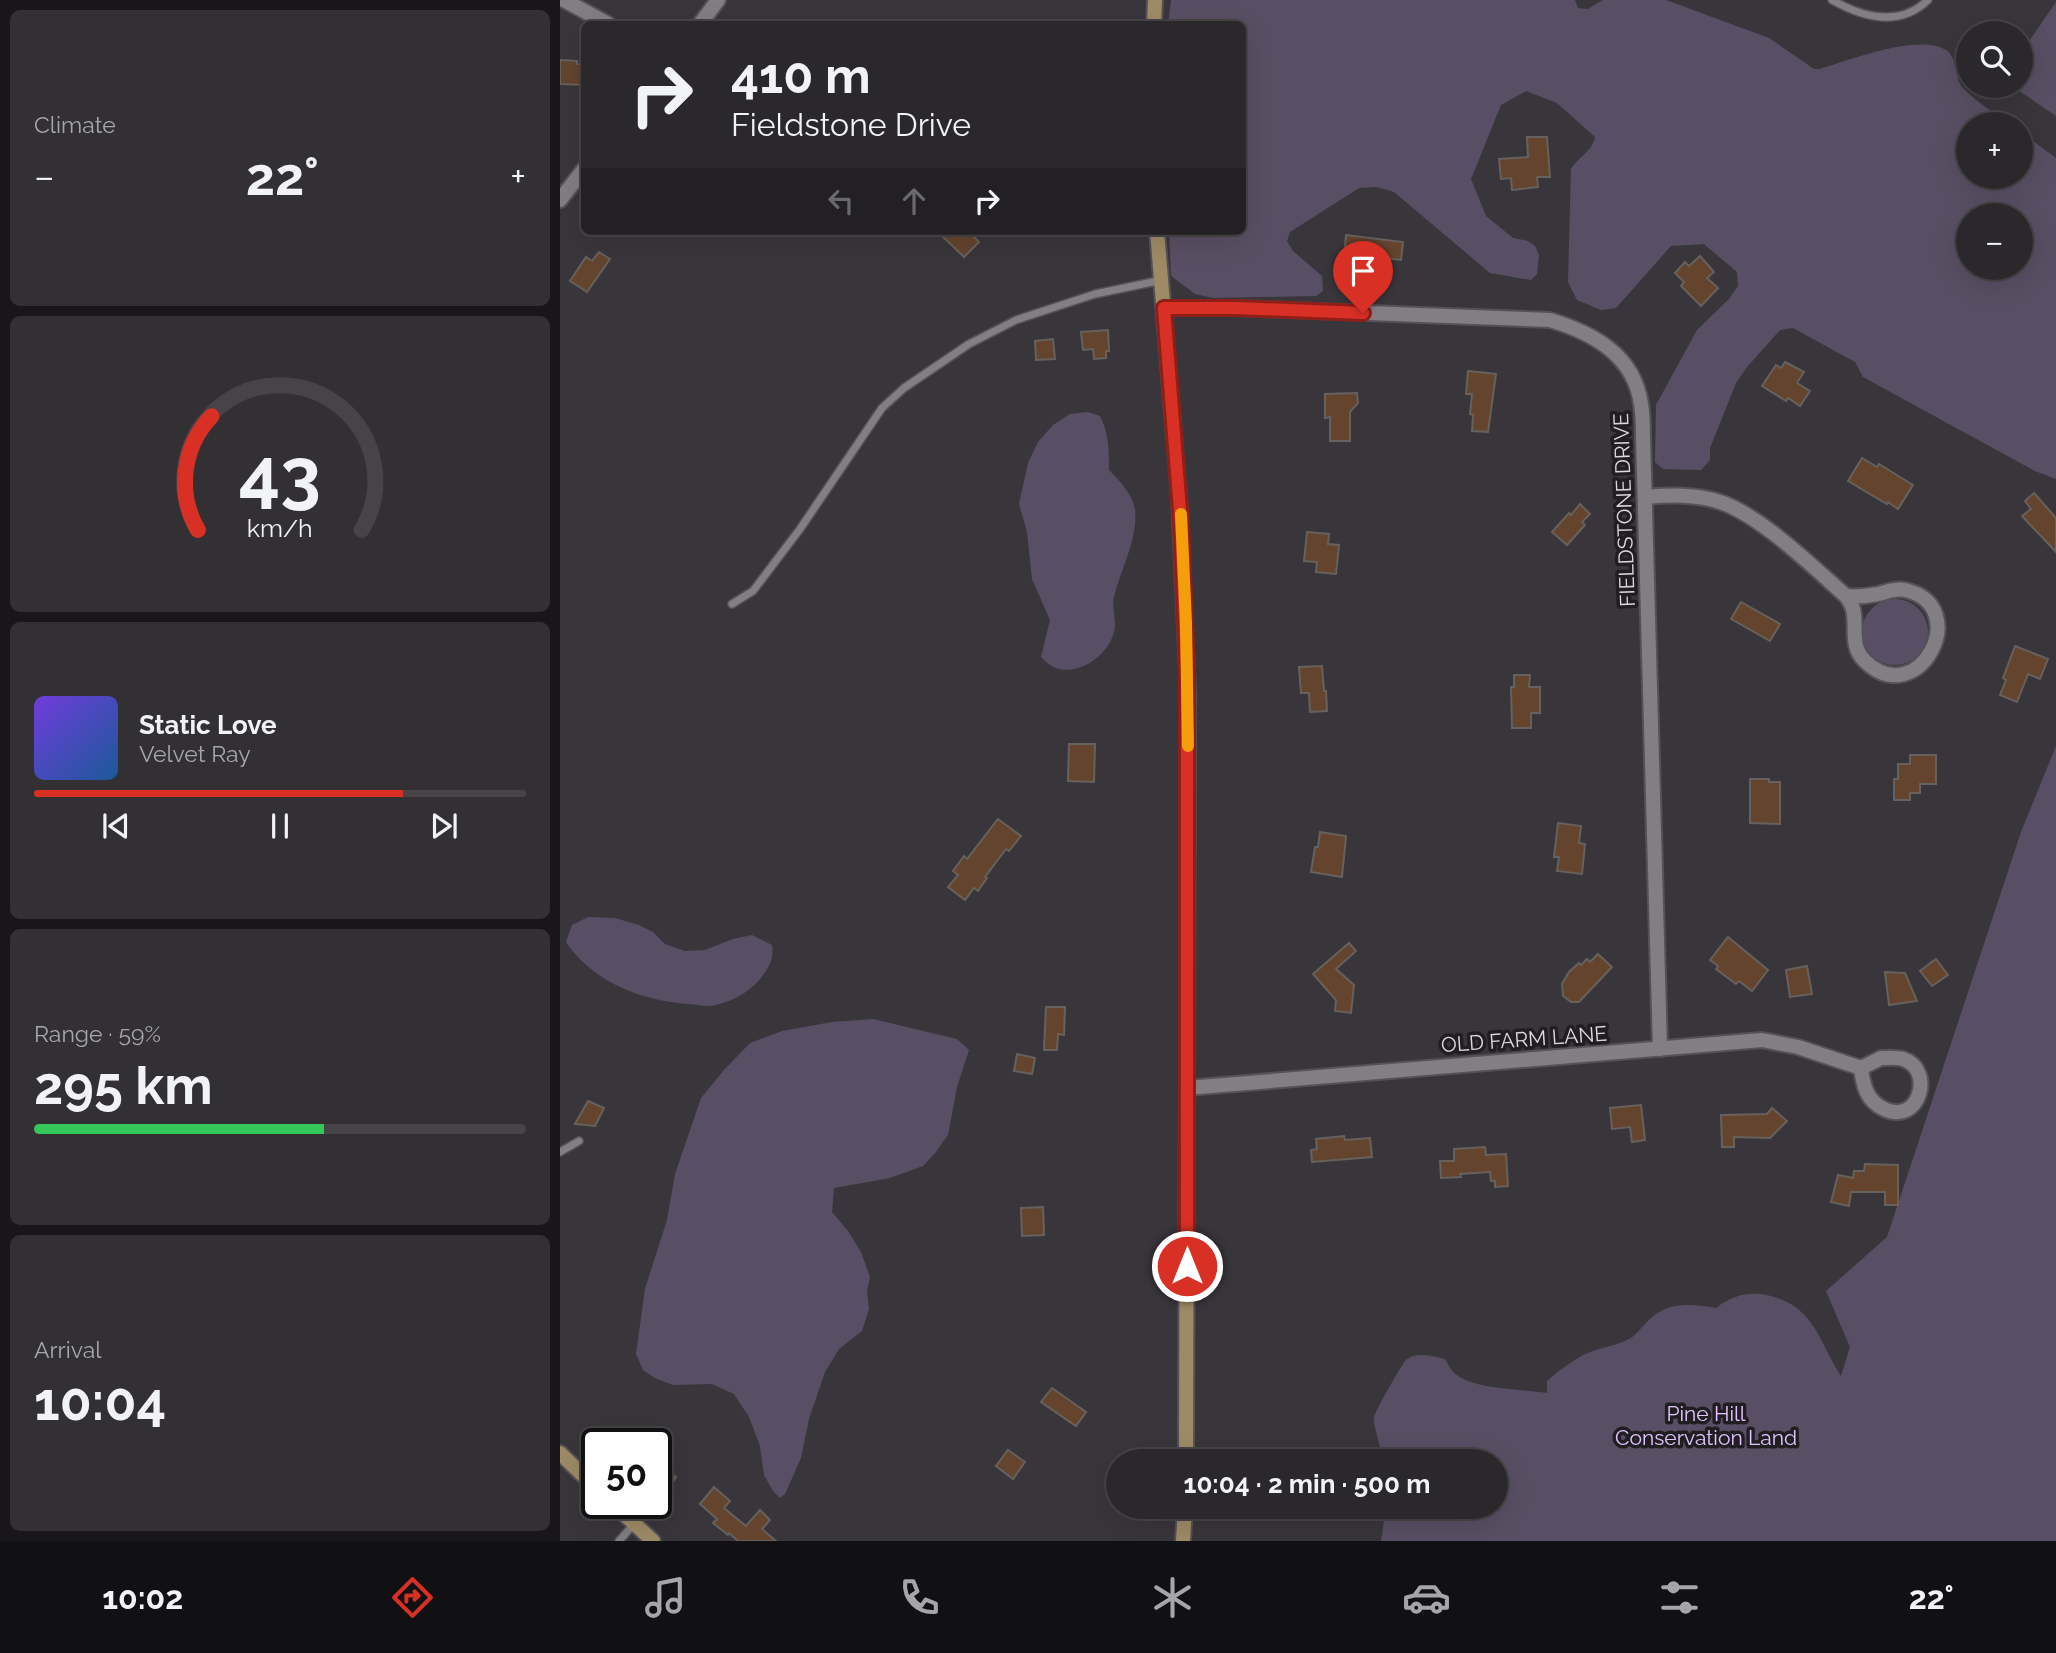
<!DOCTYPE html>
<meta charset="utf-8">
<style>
:root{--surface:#2b282c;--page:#333034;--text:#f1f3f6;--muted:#a6a6a9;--line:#474448;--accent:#d93025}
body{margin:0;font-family:Raleway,sans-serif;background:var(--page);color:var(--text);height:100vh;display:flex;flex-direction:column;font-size:26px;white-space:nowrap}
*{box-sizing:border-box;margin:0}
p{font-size:23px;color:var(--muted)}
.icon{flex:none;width:38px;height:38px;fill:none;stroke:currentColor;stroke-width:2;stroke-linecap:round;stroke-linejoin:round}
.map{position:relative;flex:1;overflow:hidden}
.panel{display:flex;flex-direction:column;gap:10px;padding:10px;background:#181618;width:560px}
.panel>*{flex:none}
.banner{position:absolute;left:21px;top:21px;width:665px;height:214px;border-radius:10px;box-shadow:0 7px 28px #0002,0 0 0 2px var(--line);background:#2b282c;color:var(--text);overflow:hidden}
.fabs{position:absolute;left:1396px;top:21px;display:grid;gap:14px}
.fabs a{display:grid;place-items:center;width:77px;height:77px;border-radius:50%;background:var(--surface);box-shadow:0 7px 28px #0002,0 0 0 2px var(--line);font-size:35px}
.speed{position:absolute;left:21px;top:1428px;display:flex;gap:14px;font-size:35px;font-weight:700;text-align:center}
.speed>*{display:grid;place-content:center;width:91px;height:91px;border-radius:50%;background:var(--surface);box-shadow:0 7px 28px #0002,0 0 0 2px var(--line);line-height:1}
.speed .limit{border:4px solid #111;border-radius:10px;background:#fff;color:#111}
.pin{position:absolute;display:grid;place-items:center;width:60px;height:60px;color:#fff;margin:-72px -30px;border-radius:50% 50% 50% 0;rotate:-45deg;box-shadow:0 0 7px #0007}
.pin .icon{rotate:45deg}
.me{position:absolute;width:77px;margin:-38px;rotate:0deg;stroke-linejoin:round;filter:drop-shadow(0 0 5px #0008)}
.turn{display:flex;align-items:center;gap:24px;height:147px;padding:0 35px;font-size:32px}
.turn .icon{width:91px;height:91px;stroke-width:2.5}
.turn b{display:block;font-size:49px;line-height:60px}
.lanes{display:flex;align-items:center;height:66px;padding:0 35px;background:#0003;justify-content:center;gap:35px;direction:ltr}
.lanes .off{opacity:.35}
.big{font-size:52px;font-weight:700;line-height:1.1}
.panel .tile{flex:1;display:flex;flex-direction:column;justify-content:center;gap:10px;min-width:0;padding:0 24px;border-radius:10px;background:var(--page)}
.panel .dial{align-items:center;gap:0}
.dial svg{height:182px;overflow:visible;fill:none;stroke:var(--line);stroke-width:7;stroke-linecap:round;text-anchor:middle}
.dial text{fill:var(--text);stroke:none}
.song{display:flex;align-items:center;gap:21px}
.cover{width:84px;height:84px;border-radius:10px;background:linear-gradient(135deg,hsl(260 70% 55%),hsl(210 70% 35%))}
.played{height:7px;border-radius:4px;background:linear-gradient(90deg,var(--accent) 75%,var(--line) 75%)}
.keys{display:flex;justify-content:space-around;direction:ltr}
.heat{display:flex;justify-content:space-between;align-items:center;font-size:38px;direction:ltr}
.charge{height:10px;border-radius:5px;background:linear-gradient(90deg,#34c759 59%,var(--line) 0)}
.trip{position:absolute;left:546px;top:1449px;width:402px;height:70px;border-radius:35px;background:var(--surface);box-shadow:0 7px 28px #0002,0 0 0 2px var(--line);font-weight:700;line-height:70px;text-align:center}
.dock{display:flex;height:112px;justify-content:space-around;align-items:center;background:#111012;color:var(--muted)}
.dock .icon{width:49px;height:49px}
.dock .active{color:var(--accent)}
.dock b{font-size:32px;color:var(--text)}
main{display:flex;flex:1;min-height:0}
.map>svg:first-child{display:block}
.green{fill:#594f64;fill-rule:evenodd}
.building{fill:#64442d;stroke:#66615d;stroke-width:2}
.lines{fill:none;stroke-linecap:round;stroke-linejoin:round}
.lane-casing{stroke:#545256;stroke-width:10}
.street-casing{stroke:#545256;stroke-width:18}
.secondary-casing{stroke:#545256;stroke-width:18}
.lane{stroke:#817e84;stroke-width:7}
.street{stroke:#817e84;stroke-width:14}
.secondary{stroke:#9e8b66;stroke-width:14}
.route-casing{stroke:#8d1f18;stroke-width:18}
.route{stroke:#d93025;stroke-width:12}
.slow{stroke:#f59e0b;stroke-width:12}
.labels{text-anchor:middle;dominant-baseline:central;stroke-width:7;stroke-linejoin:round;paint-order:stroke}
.street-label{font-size:21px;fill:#dad8db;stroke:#201e21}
.park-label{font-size:21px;fill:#e1c3fd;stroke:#201e21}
</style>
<main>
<section class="panel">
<div class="tile"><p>Climate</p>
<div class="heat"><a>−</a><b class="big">22°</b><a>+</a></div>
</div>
<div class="tile dial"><svg viewBox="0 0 100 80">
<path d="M14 69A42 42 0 1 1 86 69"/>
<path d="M14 69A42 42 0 0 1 20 19" stroke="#d93025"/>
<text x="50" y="56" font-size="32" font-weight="700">43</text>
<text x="50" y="72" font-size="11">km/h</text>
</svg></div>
<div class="tile">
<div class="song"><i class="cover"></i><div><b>Static Love</b><p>Velvet Ray</p></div></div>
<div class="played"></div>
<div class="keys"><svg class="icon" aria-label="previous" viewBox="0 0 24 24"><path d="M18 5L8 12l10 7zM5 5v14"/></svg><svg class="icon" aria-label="pause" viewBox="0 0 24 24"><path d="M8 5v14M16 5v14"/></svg><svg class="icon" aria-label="next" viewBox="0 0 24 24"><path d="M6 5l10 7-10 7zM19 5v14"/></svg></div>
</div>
<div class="tile"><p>Range · 59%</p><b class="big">295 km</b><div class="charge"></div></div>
<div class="tile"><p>Arrival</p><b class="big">10:04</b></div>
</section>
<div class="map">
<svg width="1496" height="1541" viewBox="0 0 1496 1541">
<rect width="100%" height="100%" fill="#39363b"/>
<!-- green -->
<g class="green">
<path d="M611,0H1015L1018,8L1028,9L1043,0H1106L1209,38L1254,69H1260C1289,60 1359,33 1386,50C1396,56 1395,73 1400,84C1406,95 1439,116 1450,124H1409V177H1461V132L1496,158V479L1475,471L1303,377L1295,362L1233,328L1220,330L1187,367L1176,383L1150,448V460L1141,470L1103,469L1095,462L1096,405L1137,330L1169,299L1178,286L1177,272L1144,244L1111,246L1056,308L1041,310L1017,300L1008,282L1011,169C1018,157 1033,151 1035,137L997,103L966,91L941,105L911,179L926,216L953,238L968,241L975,246L979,255L977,274L971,280L930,273L834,192L817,187L799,188L730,232L727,241L733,251L762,276L763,291L756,296L653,298L635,294L611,276L609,231H682V24H608ZM1409,215H1461V268H1409Z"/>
<polygon points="1496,2 1496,116 1452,86 1461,86 1461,53"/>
<path d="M528,412L540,416C549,433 549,451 549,470C559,480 573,495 575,510C578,537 562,567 555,593C551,605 555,613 555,625C554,646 534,665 514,669C501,672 490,667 481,657L490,620L472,579L467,532L459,504L468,463L478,442L493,425L510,414Z"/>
<circle cx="1335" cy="632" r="33"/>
<path d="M1496,746V1541H821L826,1507H936V1461H824C822,1452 813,1425 814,1418C814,1412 843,1363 846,1360C856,1351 874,1356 885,1359C887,1363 890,1369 894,1373C914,1390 961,1389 987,1393V1381C1001,1369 1016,1357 1033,1351C1045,1347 1058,1345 1069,1339C1077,1335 1082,1326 1089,1320C1107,1301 1132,1304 1156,1308C1171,1296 1188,1291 1206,1295C1255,1305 1258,1341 1281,1376L1290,1347L1266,1291L1327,1237L1461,832Z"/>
<path d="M28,917L55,918L79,925L93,932L105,944L125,951L145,950L173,939L192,935L212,945C214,960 209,967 200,979C189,993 166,1005 148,1006C141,1006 133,1004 127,1004C80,1000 33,982 6,942L12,925Z"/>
<polygon points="313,1019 397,1039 409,1050 397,1087 388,1135 375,1153 363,1166 330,1178 274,1188 272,1212 288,1231 301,1252 310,1277 307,1291 309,1309 302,1331 279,1349 265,1372 249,1419 241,1458 225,1494 220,1498 213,1491 204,1475 200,1446 189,1417 174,1394 152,1384 113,1385 95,1378 83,1370 76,1354 85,1289 107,1220 115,1174 141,1098 164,1070 190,1043 222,1031 272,1022"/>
</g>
<!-- building -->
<g class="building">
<polygon points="0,60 17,61 17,64 24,65 24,85 0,84"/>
<polygon points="967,137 987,137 990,177 977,177 978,187 952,190 951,178 941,179 939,159 968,157"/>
<polygon points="377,231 408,231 419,242 404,257"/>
<polygon points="786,235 843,242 841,260 815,257 814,260 784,256"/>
<polygon points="39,252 50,259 27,292 10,281 26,257 32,261"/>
<polygon points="1140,256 1154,272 1147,278 1158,288 1141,306 1121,286 1124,282 1115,273 1125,262 1129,266"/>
<polygon points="548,330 549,351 546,351 546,358 534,359 533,349 523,350 521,332"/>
<polygon points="493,339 495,359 476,360 475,341"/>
<polygon points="1225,362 1244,372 1237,383 1250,391 1240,406 1228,398 1226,401 1202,386 1216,365 1221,368"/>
<polygon points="908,371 936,374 928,432 912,431 913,415 910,414 912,394 906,394"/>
<polygon points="797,393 798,403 790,412 790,441 770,441 770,417 765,418 765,394"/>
<polygon points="1302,458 1317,467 1319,464 1353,485 1338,509 1328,502 1327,504 1288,481"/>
<polygon points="1474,493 1496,518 1496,552 1462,516 1471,509 1465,501"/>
<polygon points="1020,504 1030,514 1022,522 1025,525 1007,545 992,532 1009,513 1011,515"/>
<polygon points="747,532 769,534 768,544 779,545 776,574 756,572 757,562 744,561"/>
<polygon points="1181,602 1220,624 1210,641 1171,619"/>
<polygon points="1455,646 1488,659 1480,679 1468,674 1457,702 1440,695 1446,680 1443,678"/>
<polygon points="762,666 764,691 766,691 767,711 750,712 749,693 741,693 739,667"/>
<polygon points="954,675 970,675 969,687 980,687 980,713 971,713 971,728 952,728 951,687 954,687"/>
<polygon points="509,744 535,744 534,782 508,781"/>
<polygon points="1350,755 1376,755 1376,784 1360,784 1360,793 1350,793 1350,800 1334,800 1334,779 1338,779 1338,764 1350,764"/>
<polygon points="1190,779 1209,779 1209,782 1220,782 1220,824 1190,823"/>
<polygon points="438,819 461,836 449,851 446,849 425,877 427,878 418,891 414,888 405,900 388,887 398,875 393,871 404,856 407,859"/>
<polygon points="998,823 1021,826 1019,843 1025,844 1022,874 997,871 999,857 994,857"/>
<polygon points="760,832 786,836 782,877 751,872 755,847 758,847"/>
<polygon points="1168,937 1208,970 1192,991 1179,981 1176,984 1156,969 1158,966 1150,960"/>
<polygon points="789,943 796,951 776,969 794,985 791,1013 775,1011 776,1000 753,974"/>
<polygon points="1038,954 1052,967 1019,1002 1011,1002 1003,996 1002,984 1009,972 1019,963 1021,965 1027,959 1030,962"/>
<polygon points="1376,959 1388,975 1372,986 1360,971"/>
<polygon points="1247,966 1252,994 1230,997 1226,970"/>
<polygon points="1325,972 1345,973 1357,1001 1329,1005"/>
<polygon points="486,1007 505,1007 504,1035 498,1034 497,1050 484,1050"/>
<polygon points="457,1054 475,1058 472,1074 454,1071"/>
<polygon points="28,1101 44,1108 35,1126 15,1124"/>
<polygon points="1081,1105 1085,1140 1072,1142 1070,1127 1052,1129 1050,1108"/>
<polygon points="1212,1108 1227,1121 1210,1138 1174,1137 1174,1147 1162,1147 1161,1115 1207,1114"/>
<polygon points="784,1136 785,1140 810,1138 812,1157 752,1162 751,1150 757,1149 756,1139"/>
<polygon points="925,1147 926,1155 946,1154 948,1186 935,1187 935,1181 931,1181 930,1172 900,1174 901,1177 881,1178 880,1161 894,1161 894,1149"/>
<polygon points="1305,1164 1338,1165 1338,1205 1325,1205 1325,1192 1291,1192 1289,1206 1271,1202 1278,1175 1293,1178 1294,1171 1304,1171"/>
<polygon points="483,1207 484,1235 462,1236 461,1208"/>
<polygon points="492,1388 526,1412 516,1426 481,1402"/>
<polygon points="448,1450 465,1462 453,1479 436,1466"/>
<polygon points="96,1463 116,1477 105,1494 96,1487"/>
<polygon points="154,1487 170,1501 164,1508 186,1526 200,1510 210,1520 202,1529 216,1541 178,1541 169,1533 168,1535 153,1523 157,1519 140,1504"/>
</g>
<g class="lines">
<defs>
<g id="lane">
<path d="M1272,0C1302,17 1339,28 1368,0"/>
<polyline points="172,604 193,591 240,529 322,408 344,388 409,344 456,320 535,294 602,280"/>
<polyline points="0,1152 19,1141"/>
<polyline points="59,1541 74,1524"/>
</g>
<g id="street">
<polyline points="4,0 48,24"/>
<polyline points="140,24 158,0"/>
<polyline points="0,200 24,169"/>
<path d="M604,308H676L990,320C1033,333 1074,355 1081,404C1083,415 1083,427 1083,437L1100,1049"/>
<path d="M1085,497C1111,495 1135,494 1160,502C1200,515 1253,567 1286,596C1290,602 1294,607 1294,615C1296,632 1291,648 1305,661C1358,713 1415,606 1345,590C1335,588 1327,592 1318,594C1307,596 1296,597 1286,596"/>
<path d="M1321,1058C1327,1058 1337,1057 1343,1059C1375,1069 1360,1126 1324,1109C1307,1101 1303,1086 1301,1068Z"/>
<polyline points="627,1088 1202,1040 1238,1047 1301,1068"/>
</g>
<g id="secondary">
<polyline points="594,24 595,0"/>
<polyline points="597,231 619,496 628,693 626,1461"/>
<polyline points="0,1453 37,1489"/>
<polyline points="52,1503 93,1541"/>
<polyline points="623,1541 625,1507"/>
</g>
</defs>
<!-- lane casing -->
<use href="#lane" class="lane-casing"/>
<!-- street casing -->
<use href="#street" class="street-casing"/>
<!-- secondary casing -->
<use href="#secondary" class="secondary-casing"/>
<!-- lane -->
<use href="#lane" class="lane"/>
<!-- street -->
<use href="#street" class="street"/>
<!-- secondary -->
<use href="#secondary" class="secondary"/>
</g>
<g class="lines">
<defs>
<polyline id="route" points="627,1266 627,670 621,523 604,308 676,308 803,313"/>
</defs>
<!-- route casing -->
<use href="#route" class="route-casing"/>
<!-- route -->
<use href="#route" class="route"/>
<!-- slow -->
<polyline class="slow" points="621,514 626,623 628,746"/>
</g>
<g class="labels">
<!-- street labels -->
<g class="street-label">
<text transform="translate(1064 510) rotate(-92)">FIELDSTONE DRIVE</text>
<text transform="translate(964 1039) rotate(-4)">OLD FARM LANE</text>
</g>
<!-- park labels -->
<g class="park-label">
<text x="1146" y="1413">Pine Hill<tspan x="1146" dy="24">Conservation Land</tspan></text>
</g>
</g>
</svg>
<div class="fabs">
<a><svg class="icon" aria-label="search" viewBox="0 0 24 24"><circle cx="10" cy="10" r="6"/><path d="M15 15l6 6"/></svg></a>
<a>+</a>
<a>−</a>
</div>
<div class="speed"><div class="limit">50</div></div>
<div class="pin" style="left:803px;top:313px;background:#d93025"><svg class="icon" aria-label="arrive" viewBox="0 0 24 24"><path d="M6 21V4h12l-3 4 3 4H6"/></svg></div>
<svg class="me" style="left:627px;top:1266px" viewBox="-20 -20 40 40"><circle r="17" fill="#d93025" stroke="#fff" stroke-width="3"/><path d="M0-11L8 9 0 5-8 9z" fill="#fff"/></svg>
<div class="trip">10:04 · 2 min · 500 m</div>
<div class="banner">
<div class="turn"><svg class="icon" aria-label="right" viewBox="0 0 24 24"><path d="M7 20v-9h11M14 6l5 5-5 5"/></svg><div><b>410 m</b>Fieldstone Drive</div></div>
<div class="lanes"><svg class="icon off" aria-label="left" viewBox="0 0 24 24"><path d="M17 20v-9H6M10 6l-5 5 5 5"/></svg><svg class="icon off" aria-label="ahead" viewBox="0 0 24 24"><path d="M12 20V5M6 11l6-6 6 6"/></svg><svg class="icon" aria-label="right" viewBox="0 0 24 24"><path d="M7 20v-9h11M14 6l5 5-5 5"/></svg></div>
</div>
</div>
</main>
<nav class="dock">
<b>10:02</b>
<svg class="icon active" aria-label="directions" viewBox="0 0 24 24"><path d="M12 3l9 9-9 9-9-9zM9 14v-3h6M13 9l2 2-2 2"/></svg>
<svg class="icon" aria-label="music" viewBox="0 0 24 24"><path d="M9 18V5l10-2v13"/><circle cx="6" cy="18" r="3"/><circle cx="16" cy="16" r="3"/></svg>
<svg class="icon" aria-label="phone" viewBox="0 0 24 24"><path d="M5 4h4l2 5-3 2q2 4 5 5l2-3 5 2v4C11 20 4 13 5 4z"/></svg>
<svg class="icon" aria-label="climate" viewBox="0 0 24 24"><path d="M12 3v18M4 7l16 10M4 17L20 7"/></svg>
<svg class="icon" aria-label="car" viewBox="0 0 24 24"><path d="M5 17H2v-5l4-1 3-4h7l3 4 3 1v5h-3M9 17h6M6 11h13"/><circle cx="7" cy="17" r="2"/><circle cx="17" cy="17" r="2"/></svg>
<svg class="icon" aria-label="filters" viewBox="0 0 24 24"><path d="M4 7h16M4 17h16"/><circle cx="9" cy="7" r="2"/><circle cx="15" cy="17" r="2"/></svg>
<b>22°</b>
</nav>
